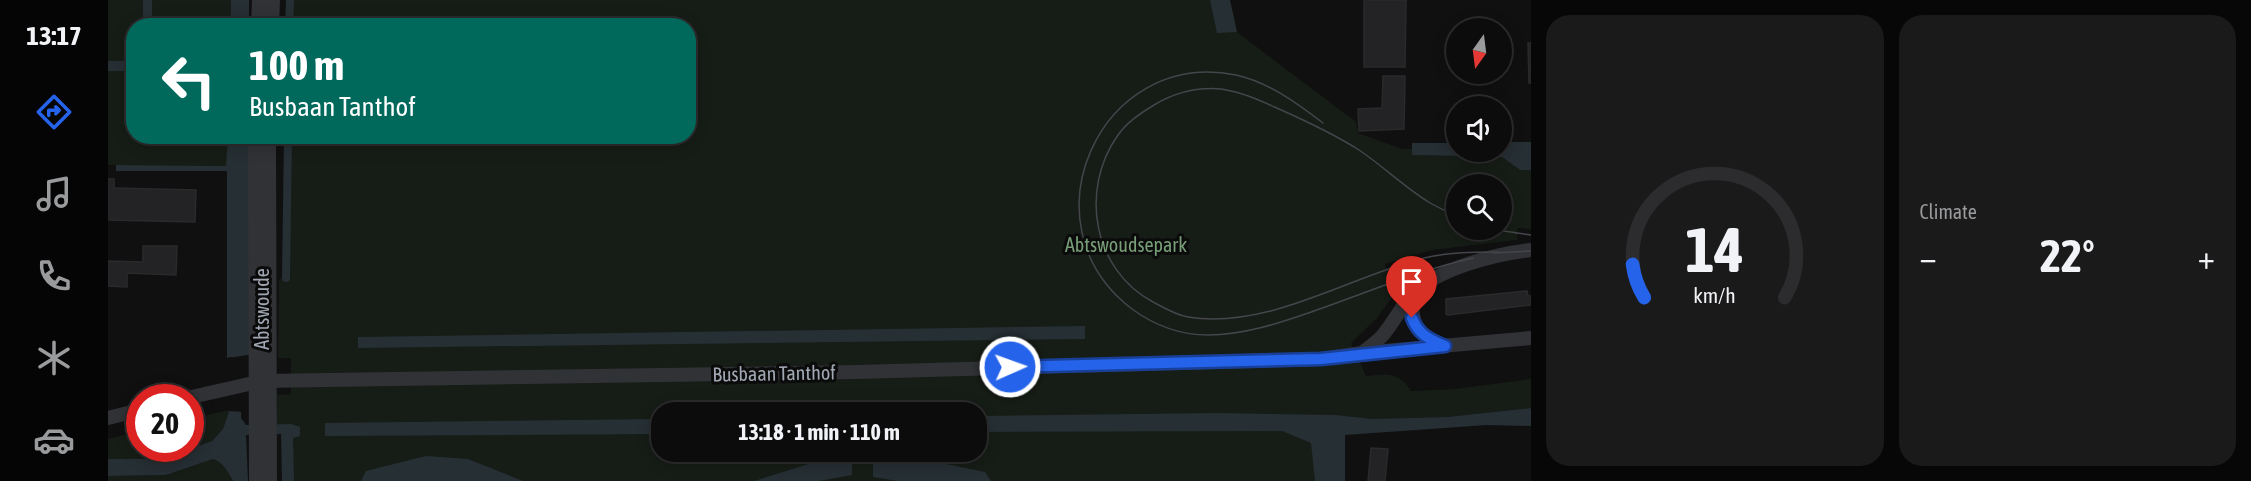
<!DOCTYPE html>
<meta charset="utf-8">
<style>
:root{--surface:#0c0c0d;--page:#1a1a1b;--text:#f1f3f6;--muted:#9a9b9d;--line:#2c2c2e;--accent:#2563eb}
body{margin:0;font-family:"Asap Condensed",sans-serif;background:var(--page);color:var(--text);height:100vh;display:flex;flex-direction:column;font-size:22px;white-space:nowrap}
*{box-sizing:border-box;margin:0}
p{font-size:20px;color:var(--muted)}
.icon{flex:none;width:33px;height:33px;fill:none;stroke:currentColor;stroke-width:2;stroke-linecap:round;stroke-linejoin:round}
.map{position:relative;flex:1;overflow:hidden}
.sheet{display:flex;flex-direction:column;gap:15px;padding:15px;background:#070707;width:720px}
.sheet>*{flex:none}
.banner{position:absolute;left:18px;top:18px;width:570px;height:126px;border-radius:24px;box-shadow:0 3px 15px #0003,0 0 0 2px var(--line);background:#00695c;color:#fff;overflow:hidden}
.needle{width:39px;rotate:194deg}
.controls{position:absolute;left:1338px;top:18px;display:grid;gap:12px}
.controls a{display:grid;place-items:center;width:66px;height:66px;border-radius:50%;background:var(--surface);box-shadow:0 3px 15px #0003,0 0 0 2px var(--line);font-size:30px}
.speed{position:absolute;left:18px;top:384px;display:flex;gap:12px;font-size:30px;font-weight:700;text-align:center}
.speed>*{display:grid;place-content:center;width:78px;height:78px;border-radius:50%;background:var(--surface);box-shadow:0 3px 15px #0003,0 0 0 2px var(--line);line-height:1}
.speed .limit{border:9px solid #d22;background:#fff;color:#111}
.pin{position:absolute;display:grid;place-items:center;width:51px;height:51px;color:#fff;margin:-62px -26px;border-radius:50% 50% 50% 0;rotate:-45deg;box-shadow:0 0 6px #0007}
.pin .icon{rotate:45deg}
.me{position:absolute;width:66px;margin:-33px;rotate:88deg;stroke-linejoin:round;filter:drop-shadow(0 0 4px #0008)}
.turn{display:flex;align-items:center;gap:21px;height:126px;padding:0 24px;font-size:27px}
.turn .icon{width:78px;height:78px;stroke-width:2.5}
.turn b{display:block;font-size:42px;line-height:51px}
.big{font-size:45px;font-weight:700;line-height:1.1}
.sheet .widget{flex:1;display:flex;flex-direction:column;justify-content:center;gap:9px;min-width:0;padding:0 21px;border-radius:24px;background:var(--page)}
.sheet .dial{align-items:center;gap:0}
.dial svg{height:156px;overflow:visible;fill:none;stroke:var(--line);stroke-width:7;stroke-linecap:round;text-anchor:middle}
.dial text{fill:var(--text);stroke:none}
.heat{display:flex;justify-content:space-between;align-items:center;font-size:33px;direction:ltr}
.sheet .tiles{flex:1;display:grid;gap:15px;grid-template-columns:repeat(2,1fr)}
.trip{position:absolute;left:543px;top:402px;width:336px;height:60px;border-radius:24px;background:var(--surface);box-shadow:0 3px 15px #0003,0 0 0 2px var(--line);font-weight:700;line-height:60px;text-align:center}
main{display:flex;flex:1;min-height:0}
.menu{display:flex;flex-direction:column;width:108px;justify-content:space-around;align-items:center;background:#050505;color:var(--muted)}
.menu .icon{width:42px;height:42px}
.menu .on{color:var(--accent)}
.menu b{font-size:27px;color:var(--text)}
.map>svg:first-child{display:block}
.green{fill:#161c16;fill-rule:evenodd}
.water{fill:#262f34}
.pier{fill:#101011}
.lines{fill:none;stroke-linecap:round;stroke-linejoin:round}
.stream{stroke:#262f34;stroke-width:8}
.building{fill:#232325;stroke:#2a2a2d;stroke-width:1.5}
.lane{stroke:#313236;stroke-width:14}
.street{stroke:#313236;stroke-width:28}
.tram{stroke:#44464b;stroke-width:1.5}
.route-casing{stroke:#184099;stroke-width:15}
.route{stroke:#2563eb;stroke-width:10}
.labels{text-anchor:middle;dominant-baseline:central;stroke-width:6;stroke-linejoin:round;paint-order:stroke}
.park-label{font-size:20px;fill:#789e77;stroke:#0b0b0c}
.street-label{font-size:20px;fill:#a0a7b2;stroke:#0b0b0c}
</style>
<main>
<nav class="menu">
<b>13:17</b>
<svg class="icon on" aria-label="directions" viewBox="0 0 24 24"><path d="M12 3l9 9-9 9-9-9zM9 14v-3h6M13 9l2 2-2 2"/></svg>
<svg class="icon" aria-label="music" viewBox="0 0 24 24"><path d="M9 18V5l10-2v13"/><circle cx="6" cy="18" r="3"/><circle cx="16" cy="16" r="3"/></svg>
<svg class="icon" aria-label="phone" viewBox="0 0 24 24"><path d="M5 4h4l2 5-3 2q2 4 5 5l2-3 5 2v4C11 20 4 13 5 4z"/></svg>
<svg class="icon" aria-label="climate" viewBox="0 0 24 24"><path d="M12 3v18M4 7l16 10M4 17L20 7"/></svg>
<svg class="icon" aria-label="car" viewBox="0 0 24 24"><path d="M5 17H2v-5l4-1 3-4h7l3 4 3 1v5h-3M9 17h6M6 11h13"/><circle cx="7" cy="17" r="2"/><circle cx="17" cy="17" r="2"/></svg>
</nav>
<div class="map">
<svg width="1423" height="481" viewBox="0 0 1423 481">
<rect width="100%" height="100%" fill="#101011"/>
<!-- green -->
<g class="green">
<polygon points="0,0 35,0 35,25 26,26 25,61 0,61"/>
<polygon points="44,0 123,0 123,25 44,26"/>
<path d="M182,0H1112L1121,32H1129L1248,122L1250,133L1294,149H1304L1305,155L1394,157L1412,170H1423V229L1410,228L1409,240L1324,250L1277,264L1287,293L1269,318L1243,343L1258,376C1278,374 1291,371 1303,391L1347,389L1423,379V408L1339,417L1278,419L1222,429L1224,481H182V424L169,425V395L183,394V358H170L171,279L178,278L180,137L580,136V26L181,25ZM1348,184H1394V230H1348ZM554,412H868V452H554Z"/>
<polygon points="0,71 25,71 26,136 120,137 119,166 0,165"/>
<polygon points="121,410 115,429 104,441 54,459 0,459 0,439 31,431 32,448 82,448 83,419"/>
<path d="M105,459C115,462 120,472 125,481H0V476L58,475Z"/>
</g>
<!-- water -->
<g class="water">
<rect x="35" y="0" width="9" height="25"/>
<rect x="123" y="0" width="18" height="25"/>
<polygon points="1102,0 1122,0 1129,32 1109,33"/>
<rect x="0" y="61" width="25" height="10"/>
<path d="M120,137H141V355L134,356L133,418L138,425L183,424L192,427V436L185,438L186,481H174L173,434L138,435L140,481H125C120,472 115,462 105,459L58,475L0,476V459H54L104,441L115,429L121,411H124V357L119,358V171H8V165L118,166Z"/>
<polygon points="1394,142 1423,142 1423,170 1412,170 1394,157 1304,155 1304,143 1348,143 1348,152 1394,152"/>
<polygon points="977,326 977,339 250,348 250,337"/>
<polygon points="1423,408 1423,426 1379,425 1237,435 1237,481 1207,481 1203,443 1174,431 868,432 869,416 1110,413 1227,415 1264,419 1339,417"/>
<polygon points="553,419 553,434 217,436 217,423"/>
<polygon points="318,456 360,459 415,481 253,481 258,471"/>
<polygon points="765,458 823,461 877,472 883,481 790,481 765,477"/>
<polygon points="744,460 744,475 711,481 646,481 707,462"/>
</g>
<!-- pier -->
<polygon class="pier" points="141,355 141,358 137,359 137,412 121,411 121,360 119,361 119,358"/>
<g class="lines">
<!-- stream -->
<g class="stream">
<polyline points="181,26 182,0"/>
<polyline points="178,278 180,136"/>
</g>
</g>
<!-- building -->
<g class="building">
<polygon points="1256,0 1298,0 1297,67 1256,67"/>
<polygon points="1420,43 1423,43 1423,83 1421,83"/>
<polygon points="1275,76 1297,76 1296,129 1251,131 1250,109 1274,108"/>
<polygon points="0,179 6,179 6,188 88,190 87,222 0,220"/>
<polygon points="35,246 69,246 68,275 19,273 19,287 0,286 0,261 35,262"/>
<polygon points="1419,291 1420,296 1423,296 1423,305 1340,315 1338,314 1338,299"/>
<polygon points="1263,448 1280,449 1277,481 1260,481"/>
</g>
<g class="lines">
<!-- lane -->
<g class="lane">
<path d="M1304,295C1304,323 1306,334 1335,345"/>
<path d="M1254,353C1261,347 1269,342 1275,335C1286,322 1294,305 1306,293C1332,268 1387,254 1423,250"/>
<polyline points="79,398 154,381 749,372 1213,359 1254,353 1423,338"/>
<polyline points="0,418 32,410"/>
</g>
<!-- street -->
<g class="street">
<polyline points="157,26 158,0"/>
<polyline points="154,136 155,481"/>
</g>
<!-- tram -->
<g class="tram">
<path d="M1215,123C1189,103 1160,82 1128,75C993,47 912,224 1024,309C1046,325 1073,335 1100,335C1137,335 1171,323 1206,311C1258,293 1311,270 1365,258"/>
<path d="M1348,216C1339,211 1328,207 1319,201C1295,186 1275,166 1251,150C1226,134 1198,121 1171,109C1153,101 1134,92 1113,89C1089,87 1066,93 1046,105C1033,113 1019,122 1010,135C971,190 985,270 1045,302C1056,308 1068,315 1080,317C1160,330 1240,277 1316,258C1341,252 1366,252 1391,252"/>
<polyline points="1389,230 1423,235"/>
<polyline points="1385,253 1423,251"/>
</g>
</g>
<g class="lines">
<defs>
<path id="route" d="M902,367L1213,359L1337,346C1322,340 1310,334 1304,318"/>
</defs>
<!-- route casing -->
<use href="#route" class="route-casing"/>
<!-- route -->
<use href="#route" class="route"/>
</g>
<g class="labels">
<!-- park labels -->
<g class="park-label">
<text x="1018" y="244">Abtswoudsepark</text>
</g>
<!-- street labels -->
<g class="street-label">
<text transform="translate(153 309) rotate(-90)">Abtswoude</text>
<text transform="translate(666 373) rotate(-1)">Busbaan Tanthof</text>
</g>
</g>
</svg>
<div class="controls">
<a><svg class="needle" viewBox="-14 -14 28 28"><path d="M0-13l5 13h-10z" fill="#e53935"/><path d="M0 13l5-13h-10z" fill="#9a9b9d"/></svg></a>
<a><svg class="icon" aria-label="sound" viewBox="0 0 24 24"><path d="M4 9h4l5-4v14l-5-4H4zM17 9q2 3 0 6"/></svg></a>
<a><svg class="icon" aria-label="search" viewBox="0 0 24 24"><circle cx="10" cy="10" r="6"/><path d="M15 15l6 6"/></svg></a>
</div>
<div class="speed"><div class="limit">20</div></div>
<div class="pin" style="left:1304px;top:318px;background:#d93025"><svg class="icon" aria-label="arrive" viewBox="0 0 24 24"><path d="M6 21V4h12l-3 4 3 4H6"/></svg></div>
<svg class="me" style="left:902px;top:367px" viewBox="-20 -20 40 40"><circle r="17" fill="#2563eb" stroke="#fff" stroke-width="3"/><path d="M0-11L8 9 0 5-8 9z" fill="#fff"/></svg>
<div class="trip">13:18 · 1 min · 110 m</div>
<div class="banner">
<div class="turn"><svg class="icon" aria-label="left" viewBox="0 0 24 24"><path d="M17 20v-9H6M10 6l-5 5 5 5"/></svg><div><b>100 m</b>Busbaan Tanthof</div></div>
</div>
</div>
<section class="sheet">
<div class="tiles">
<div class="widget dial"><svg viewBox="0 0 100 80">
<path d="M14 69A42 42 0 1 1 86 69"/>
<path d="M14 69A42 42 0 0 1 8 52" stroke="#2563eb"/>
<text x="50" y="56" font-size="32" font-weight="700">14</text>
<text x="50" y="72" font-size="11">km/h</text>
</svg></div>
<div class="widget"><p>Climate</p>
<div class="heat"><a>−</a><b class="big">22°</b><a>+</a></div>
</div>
</div>
</section>
</main>
